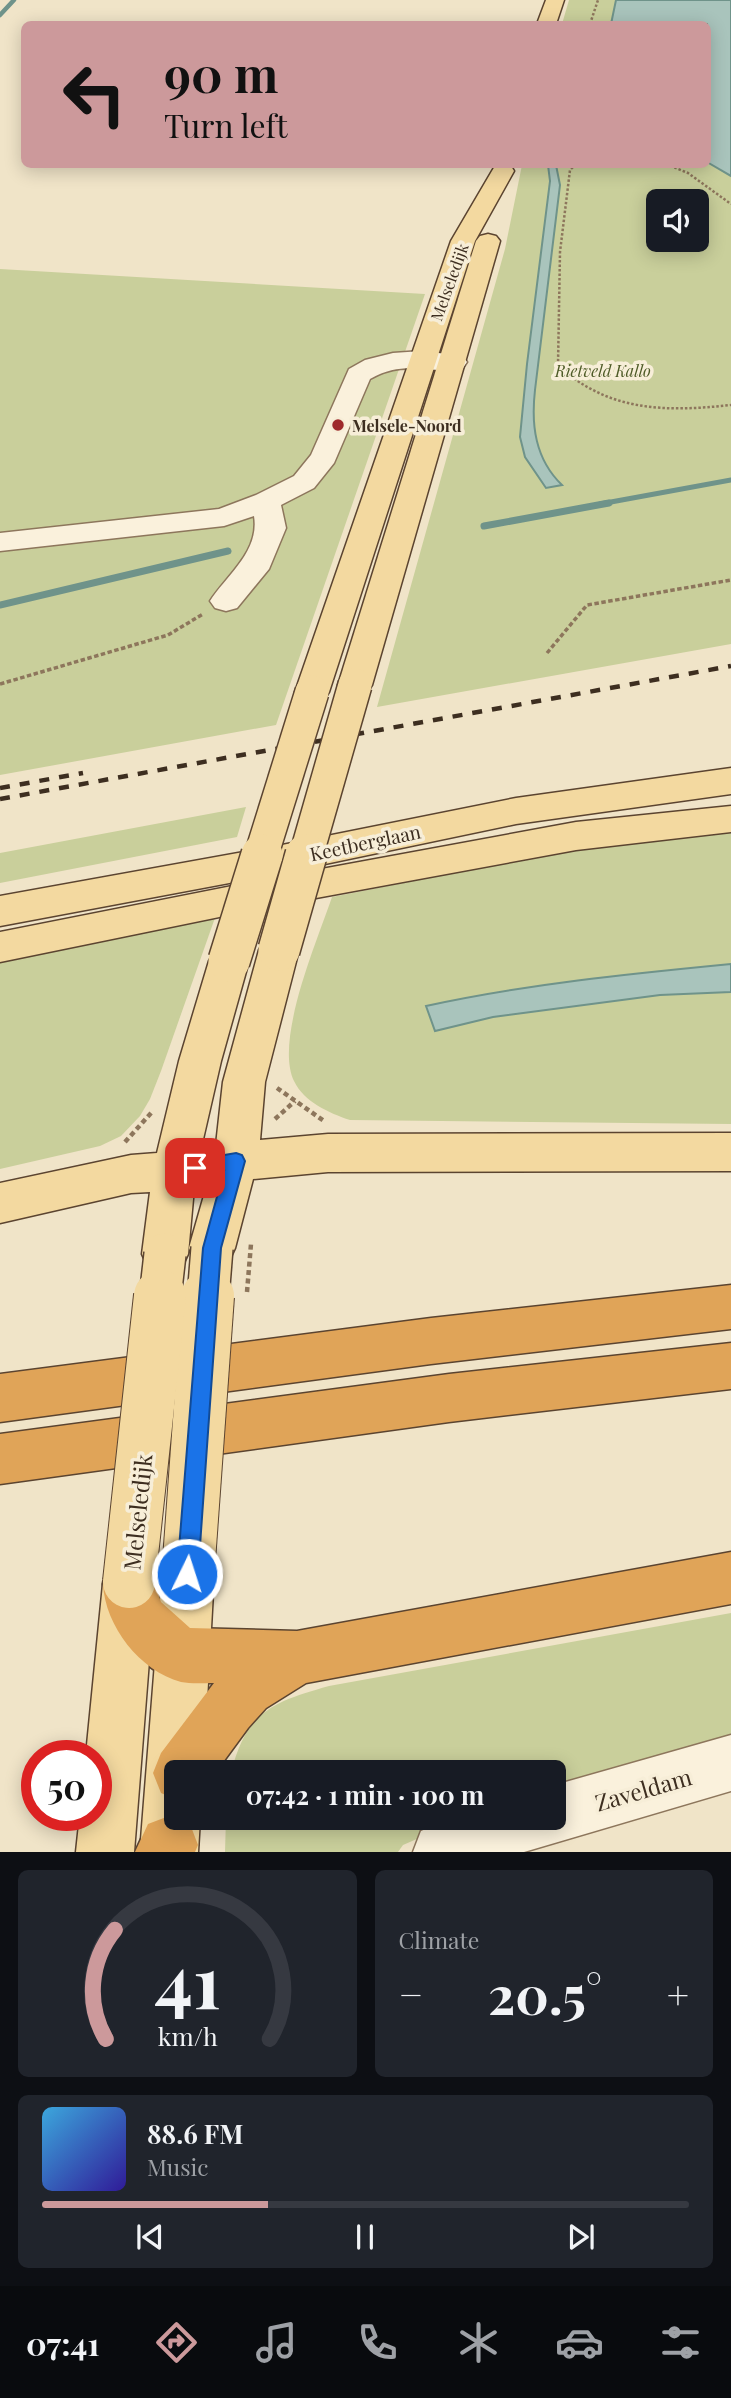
<!DOCTYPE html>
<meta charset="utf-8">
<style>
:root{--surface:#171b24;--page:#20242c;--text:#f1f3f6;--muted:#9ea1a6;--line:#363941;--accent:#cc999b}
body{margin:0;font-family:"Playfair Display",serif;background:var(--page);color:var(--text);height:100vh;display:flex;flex-direction:column;font-size:26px;white-space:nowrap}
*{box-sizing:border-box;margin:0}
p{font-size:23px;color:var(--muted)}
.icon{flex:none;width:38px;height:38px;fill:none;stroke:currentColor;stroke-width:2;stroke-linecap:round;stroke-linejoin:round}
.map{position:relative;height:1852px;overflow:hidden}
.details{display:flex;flex-direction:column;gap:18px;padding:18px;background:#0d0f14;flex:1}
.details>*{flex:none}
.hud{position:absolute;left:21px;top:21px;width:690px;height:147px;border-radius:10px;box-shadow:0 4px 18px #0003;background:#cc999b;color:#111;overflow:hidden}
.tools{position:absolute;left:646px;top:189px;display:grid;gap:14px}
.tools a{display:grid;place-items:center;width:63px;height:63px;border-radius:10px;background:var(--surface);box-shadow:0 4px 18px #0003;font-size:35px}
.speed{position:absolute;left:21px;top:1740px;display:flex;gap:14px;font-size:35px;font-weight:700;text-align:center}
.speed>*{display:grid;place-content:center;width:91px;height:91px;border-radius:50%;background:var(--surface);box-shadow:0 4px 18px #0003;line-height:1}
.speed .limit{border:10px solid #d22;background:#fff;color:#111}
.pin{position:absolute;display:grid;place-items:center;width:60px;height:60px;color:#fff;margin:-30px;border-radius:14px;box-shadow:0 4px 10px #0006}
.me{position:absolute;width:77px;margin:-38px;rotate:4deg;stroke-linejoin:round;filter:drop-shadow(0 0 5px #0008)}
.turn{display:flex;align-items:center;gap:24px;height:147px;padding:0 28px;font-size:32px}
.turn .icon{width:91px;height:91px;stroke-width:2.5}
.turn b{display:block;font-size:49px;line-height:60px}
.big{font-size:52px;font-weight:700;line-height:1.1}
.details .widget{flex:1;display:flex;flex-direction:column;justify-content:center;gap:10px;min-width:0;padding:0 24px;border-radius:10px;background:var(--page)}
.details .dial{align-items:center;gap:0}
.dial svg{height:182px;overflow:visible;fill:none;stroke:var(--line);stroke-width:7;stroke-linecap:round;text-anchor:middle}
.dial text{fill:var(--text);stroke:none}
.song{display:flex;align-items:center;gap:21px}
.cover{width:84px;height:84px;border-radius:10px;background:linear-gradient(135deg,hsl(200 70% 55%),hsl(250 70% 35%))}
.played{height:7px;border-radius:4px;background:linear-gradient(90deg,var(--accent) 35%,var(--line) 35%)}
.keys{display:flex;justify-content:space-around;direction:ltr}
.heat{display:flex;justify-content:space-between;align-items:center;font-size:38px;direction:ltr}
.details .tiles{flex:1;display:grid;gap:18px;grid-template-columns:1fr 1fr}
.widget:last-child{grid-column:span 2}
.trip{position:absolute;left:164px;top:1760px;width:402px;height:70px;border-radius:10px;background:var(--surface);box-shadow:0 4px 18px #0003;font-weight:700;line-height:70px;text-align:center}
.tabs{display:flex;height:112px;justify-content:space-around;align-items:center;background:#090b0e;color:var(--muted)}
.tabs .icon{width:49px;height:49px}
.tabs .current{color:var(--accent)}
.tabs b{font-size:32px;color:var(--text)}
.map>svg:first-child{display:block}
.green{fill:#c9cf9b;fill-rule:evenodd}
.water{fill:#a9c4bc;stroke:#6f938a;stroke-width:2}
.lines{fill:none;stroke-linecap:round;stroke-linejoin:round}
.stream-far2{stroke:#6f938a;stroke-width:4.5}
.stream-far1{stroke:#6f938a;stroke-width:5}
.stream{stroke:#6f938a;stroke-width:7}
.minor-casing{stroke:#8d765c;stroke-width:3}
.major-casing{stroke:#5b4430;stroke-width:3}
.highway-casing{stroke:#5b4430;stroke-width:3}
.path-far2{stroke:#8d765c;stroke-width:2.5;stroke-dasharray:2.5 2;stroke-linecap:butt}
.path-far1{stroke:#8d765c;stroke-width:3.5;stroke-dasharray:4.5 2.5;stroke-linecap:butt}
.path{stroke:#8d765c;stroke-width:4.5;stroke-dasharray:5 3.5;stroke-linecap:butt}
.minor{fill:#faf1dc;fill-rule:evenodd}
.major{fill:#f3d9a0;fill-rule:evenodd}
.highway{fill:#e0a458;fill-rule:evenodd}
.rail{stroke:#3d2e20;stroke-width:4.5;stroke-dasharray:10 10;stroke-linecap:butt}
.major-bridge-far2-casing{stroke:#5b4430;stroke-width:36;stroke-linecap:butt}
.major-bridge-far1-casing{stroke:#5b4430;stroke-width:44;stroke-linecap:butt}
.major-bridge-casing{stroke:#5b4430;stroke-width:54;stroke-linecap:butt}
.path-bridge{stroke:#8d765c;stroke-width:4.5;stroke-dasharray:5 3.5;stroke-linecap:butt}
.major-bridge-far2{stroke:#f3d9a0;stroke-width:33}
.major-bridge-far1{stroke:#f3d9a0;stroke-width:41}
.major-bridge{stroke:#f3d9a0;stroke-width:52}
.route{fill:#1a73e8;stroke:#114b97;stroke-width:2}
.poi-dot{fill:#9e2a2b;stroke:#f7eed8;stroke-width:2.5}
.labels{text-anchor:middle;dominant-baseline:central;stroke-width:7;stroke-linejoin:round;paint-order:stroke}
.far-street-label{font-size:16px;fill:#3d2e20;stroke:#f7eed8}
.far-park-label{font-size:16px;font-style:italic;fill:#4d5a26;stroke:#f7eed8}
.far-poi-label{font-size:16px;font-weight:bold;fill:#3d2e20;stroke:#f7eed8;text-anchor:start}
.street-label{font-size:19px;fill:#3d2e20;stroke:#f7eed8}
.near-street-label{font-size:23px;fill:#3d2e20;stroke:#f7eed8}
</style>
<div class="map">
<svg width="731" height="1852" viewBox="0 0 731 1852">
<rect width="100%" height="100%" fill="#f0e4c8"/>
<!-- green -->
<g class="green">
<path d="M569,0H731V644L377,707L505,249L522,165L707,164V24H562ZM658,201H696V240H658Z"/>
<polygon points="0,269 425,294 276,725 0,775"/>
<polygon points="246,807 237,837 0,883 0,853"/>
<path d="M731,831V1124L350,1120C329,1113 304,1102 294,1081C274,1040 318,939 332,897L581,848Z"/>
<polygon points="216,915 161,1071 150,1099 140,1116 121,1136 100,1146 0,1169 0,961"/>
<path d="M731,1613V1739L555,1788V1773H231C246,1712 272,1702 329,1686Z"/>
<polygon points="226,1818 465,1818 403,1845 398,1852 225,1852"/>
</g>
<!-- water -->
<g class="water">
<polygon points="616,0 731,0 731,176 707,162 707,24 611,24"/>
<path d="M548,165H556L560,185L535,390C531,425 535,459 562,485L546,488L525,457L520,437L527,364L550,181Z"/>
<path d="M731,964V992L660,995L493,1017L435,1031L426,1006C527,984 628,974 731,964Z"/>
</g>
<g class="lines">
<!-- stream-far2 -->
<polyline class="stream-far2" points="0,15 14,0"/>
<!-- stream-far1 -->
<polyline class="stream-far1" points="600,504 731,480"/>
<!-- stream -->
<g class="stream">
<polyline points="484,526 609,503"/>
<polyline points="0,605 228,551"/>
</g>
<defs>
<g id="minor">
<path d="M422,351L463,356L467,362L463,368C429,376 408,358 370,379L334,463L314,488L281,505L286,528L269,569L237,608L226,611L215,608L210,601C227,575 260,551 254,516L224,526L0,551V533L219,509L256,495L294,476L311,455L349,369L365,360L393,353Z"/>
<polygon points="731,1735 731,1791 524,1852 413,1852 421,1831 452,1818 555,1818 555,1785"/>
</g>
<g id="major">
<polygon points="546,0 564,0 556,24 537,24"/>
<polygon points="504,164 511,166 514,171 475,241 329,692 324,700 312,703 300,700 295,692 451,241 492,171 495,166"/>
<polygon points="488,234 496,236 500,241 372,685 367,693 355,696 343,693 338,685 476,241 480,236"/>
<polygon points="731,768 731,794 516,824 282,873 0,926 0,896 282,845 516,798"/>
<polygon points="731,806 731,832 576,850 278,905 0,962 0,932 278,877 576,822"/>
<polygon points="279,935 293,939 299,950 265,1082 260,1140 328,1134 731,1133 731,1171 328,1172 253,1179 235,1248 228,1263 212,1269 196,1263 189,1248 207,1185 194,1188 188,1254 181,1269 165,1275 149,1269 142,1254 150,1192 131,1193 0,1223 0,1183 131,1155 157,1153 179,1061 209,961 215,950 229,945 243,950 249,961 221,1061 201,1148 216,1145 223,1082 259,950 265,939"/>
<polygon points="188,1548 207,1555 214,1574 203,1773 177,1773 177,1818 200,1818 198,1852 140,1852 162,1574 169,1555"/>
<polygon points="129,1558 148,1565 155,1584 134,1852 76,1852 80,1815 96,1815 96,1755 86,1755 103,1584 110,1565"/>
</g>
<g id="highway">
<polygon points="731,1285 731,1329 431,1364 0,1422 0,1374 431,1318"/>
<polygon points="731,1343 731,1389 449,1422 0,1484 0,1434 449,1374"/>
<path d="M731,1552V1604L306,1683L266,1708L248,1728L215,1773H177V1800L161,1793L153,1773L161,1753L214,1683C204,1683 191,1684 181,1682C140,1671 105,1626 103,1584C103,1578 108,1570 110,1563L129,1556L148,1563L161,1602L190,1628L297,1631Z"/>
<polygon points="169,1816 190,1824 198,1845 195,1852 135,1852 148,1824"/>
</g>
</defs>
<!-- minor casing -->
<use href="#minor" class="minor-casing"/>
<!-- major casing -->
<use href="#major" class="major-casing"/>
<!-- highway casing -->
<use href="#highway" class="highway-casing"/>
<!-- path-far2 -->
<g class="path-far2">
<polyline points="590,24 598,0"/>
<path d="M576,164L570,170L560,252L558,365C608,412 666,412 731,405"/>
<polyline points="666,164 688,173 731,204"/>
</g>
<!-- path-far1 -->
<g class="path-far1">
<polyline points="547,653 587,605 731,580"/>
<polyline points="0,684 168,635 203,614"/>
</g>
<!-- path -->
<g class="path">
<polyline points="277,1088 324,1121"/>
<polyline points="275,1119 295,1101"/>
<polyline points="125,1142 152,1112"/>
</g>
<!-- minor -->
<use href="#minor" class="minor"/>
<!-- major -->
<use href="#major" class="major"/>
<!-- highway -->
<use href="#highway" class="highway"/>
<!-- rail -->
<g class="rail">
<polyline points="0,788 83,773"/>
<polyline points="0,799 731,666"/>
</g>
<defs>
<g id="major-bridge-far2">
<polyline points="261,856 312,692"/>
<polyline points="306,856 355,685"/>
</g>
<g id="major-bridge-far1">
<polyline points="279,950 306,855"/>
<polyline points="229,961 262,855"/>
<polyline points="160,1298 165,1254"/>
<polyline points="208,1298 212,1248"/>
</g>
<g id="major-bridge">
<polyline points="188,1574 208,1296"/>
<polyline points="129,1582 160,1296"/>
</g>
</defs>
<!-- major-bridge-far2 casing -->
<use href="#major-bridge-far2" class="major-bridge-far2-casing"/>
<!-- major-bridge-far1 casing -->
<use href="#major-bridge-far1" class="major-bridge-far1-casing"/>
<!-- major-bridge casing -->
<use href="#major-bridge" class="major-bridge-casing"/>
<!-- path-bridge -->
<polyline class="path-bridge" points="247,1292 251,1244"/>
<!-- major-bridge-far2 -->
<use href="#major-bridge-far2" class="major-bridge-far2"/>
<!-- major-bridge-far1 -->
<use href="#major-bridge-far1" class="major-bridge-far1"/>
<!-- major-bridge -->
<use href="#major-bridge" class="major-bridge"/>
</g>
<!-- route -->
<polygon class="route" points="236,1153 242,1155 245,1161 221,1248 198,1574 195,1581 187,1585 180,1581 177,1574 203,1248 224,1171 195,1176 189,1174 186,1168 189,1163 195,1160"/>
<!-- markers -->
<circle class="poi-dot" cx="338" cy="425" r="7"/>
<g class="labels">
<!-- far-street labels -->
<g class="far-street-label">
<text transform="translate(449 282) rotate(-70)">Melseledijk</text>
</g>
<!-- far-park labels -->
<g class="far-park-label">
<text x="603" y="370">Rietveld Kallo</text>
</g>
<!-- far-poi labels -->
<g class="far-poi-label">
<text x="352" y="425">Melsele-Noord</text>
</g>
<!-- street labels -->
<g class="street-label">
<text transform="translate(365 842) rotate(-12)">Keetberglaan</text>
</g>
<!-- near-street labels -->
<g class="near-street-label">
<text transform="translate(137 1512) rotate(-84)">Melseledijk</text>
<text transform="translate(643 1789) rotate(-16)">Zaveldam</text>
</g>
</g>
</svg>
<div class="tools">
<a><svg class="icon" aria-label="sound" viewBox="0 0 24 24"><path d="M4 9h4l5-4v14l-5-4H4zM17 9q2 3 0 6"/></svg></a>
</div>
<div class="speed"><div class="limit">50</div></div>
<div class="pin" style="left:195px;top:1168px;background:#d93025"><svg class="icon" aria-label="arrive" viewBox="0 0 24 24"><path d="M6 21V4h12l-3 4 3 4H6"/></svg></div>
<svg class="me" style="left:187px;top:1574px" viewBox="-20 -20 40 40"><circle r="17" fill="#1a73e8" stroke="#fff" stroke-width="3"/><path d="M0-11L8 9 0 5-8 9z" fill="#fff"/></svg>
<div class="trip">07:42 · 1 min · 100 m</div>
<div class="hud">
<div class="turn"><svg class="icon" aria-label="left" viewBox="0 0 24 24"><path d="M17 20v-9H6M10 6l-5 5 5 5"/></svg><div><b>90 m</b>Turn left</div></div>
</div>
</div>
<section class="details">
<div class="tiles">
<div class="widget dial"><svg viewBox="0 0 100 80">
<path d="M14 69A42 42 0 1 1 86 69"/>
<path d="M14 69A42 42 0 0 1 18 21" stroke="#cc999b"/>
<text x="50" y="56" font-size="32" font-weight="700">41</text>
<text x="50" y="72" font-size="11">km/h</text>
</svg></div>
<div class="widget"><p>Climate</p>
<div class="heat"><a>−</a><b class="big">20.5°</b><a>+</a></div>
</div>
<div class="widget">
<div class="song"><i class="cover"></i><div><b>88.6 FM</b><p>Music</p></div></div>
<div class="played"></div>
<div class="keys"><svg class="icon" aria-label="previous" viewBox="0 0 24 24"><path d="M18 5L8 12l10 7zM5 5v14"/></svg><svg class="icon" aria-label="pause" viewBox="0 0 24 24"><path d="M8 5v14M16 5v14"/></svg><svg class="icon" aria-label="next" viewBox="0 0 24 24"><path d="M6 5l10 7-10 7zM19 5v14"/></svg></div>
</div>
</div>
</section>
<nav class="tabs">
<b>07:41</b>
<svg class="icon current" aria-label="directions" viewBox="0 0 24 24"><path d="M12 3l9 9-9 9-9-9zM9 14v-3h6M13 9l2 2-2 2"/></svg>
<svg class="icon" aria-label="music" viewBox="0 0 24 24"><path d="M9 18V5l10-2v13"/><circle cx="6" cy="18" r="3"/><circle cx="16" cy="16" r="3"/></svg>
<svg class="icon" aria-label="phone" viewBox="0 0 24 24"><path d="M5 4h4l2 5-3 2q2 4 5 5l2-3 5 2v4C11 20 4 13 5 4z"/></svg>
<svg class="icon" aria-label="climate" viewBox="0 0 24 24"><path d="M12 3v18M4 7l16 10M4 17L20 7"/></svg>
<svg class="icon" aria-label="car" viewBox="0 0 24 24"><path d="M5 17H2v-5l4-1 3-4h7l3 4 3 1v5h-3M9 17h6M6 11h13"/><circle cx="7" cy="17" r="2"/><circle cx="17" cy="17" r="2"/></svg>
<svg class="icon" aria-label="filters" viewBox="0 0 24 24"><path d="M4 7h16M4 17h16"/><circle cx="9" cy="7" r="2"/><circle cx="15" cy="17" r="2"/></svg>
</nav>
